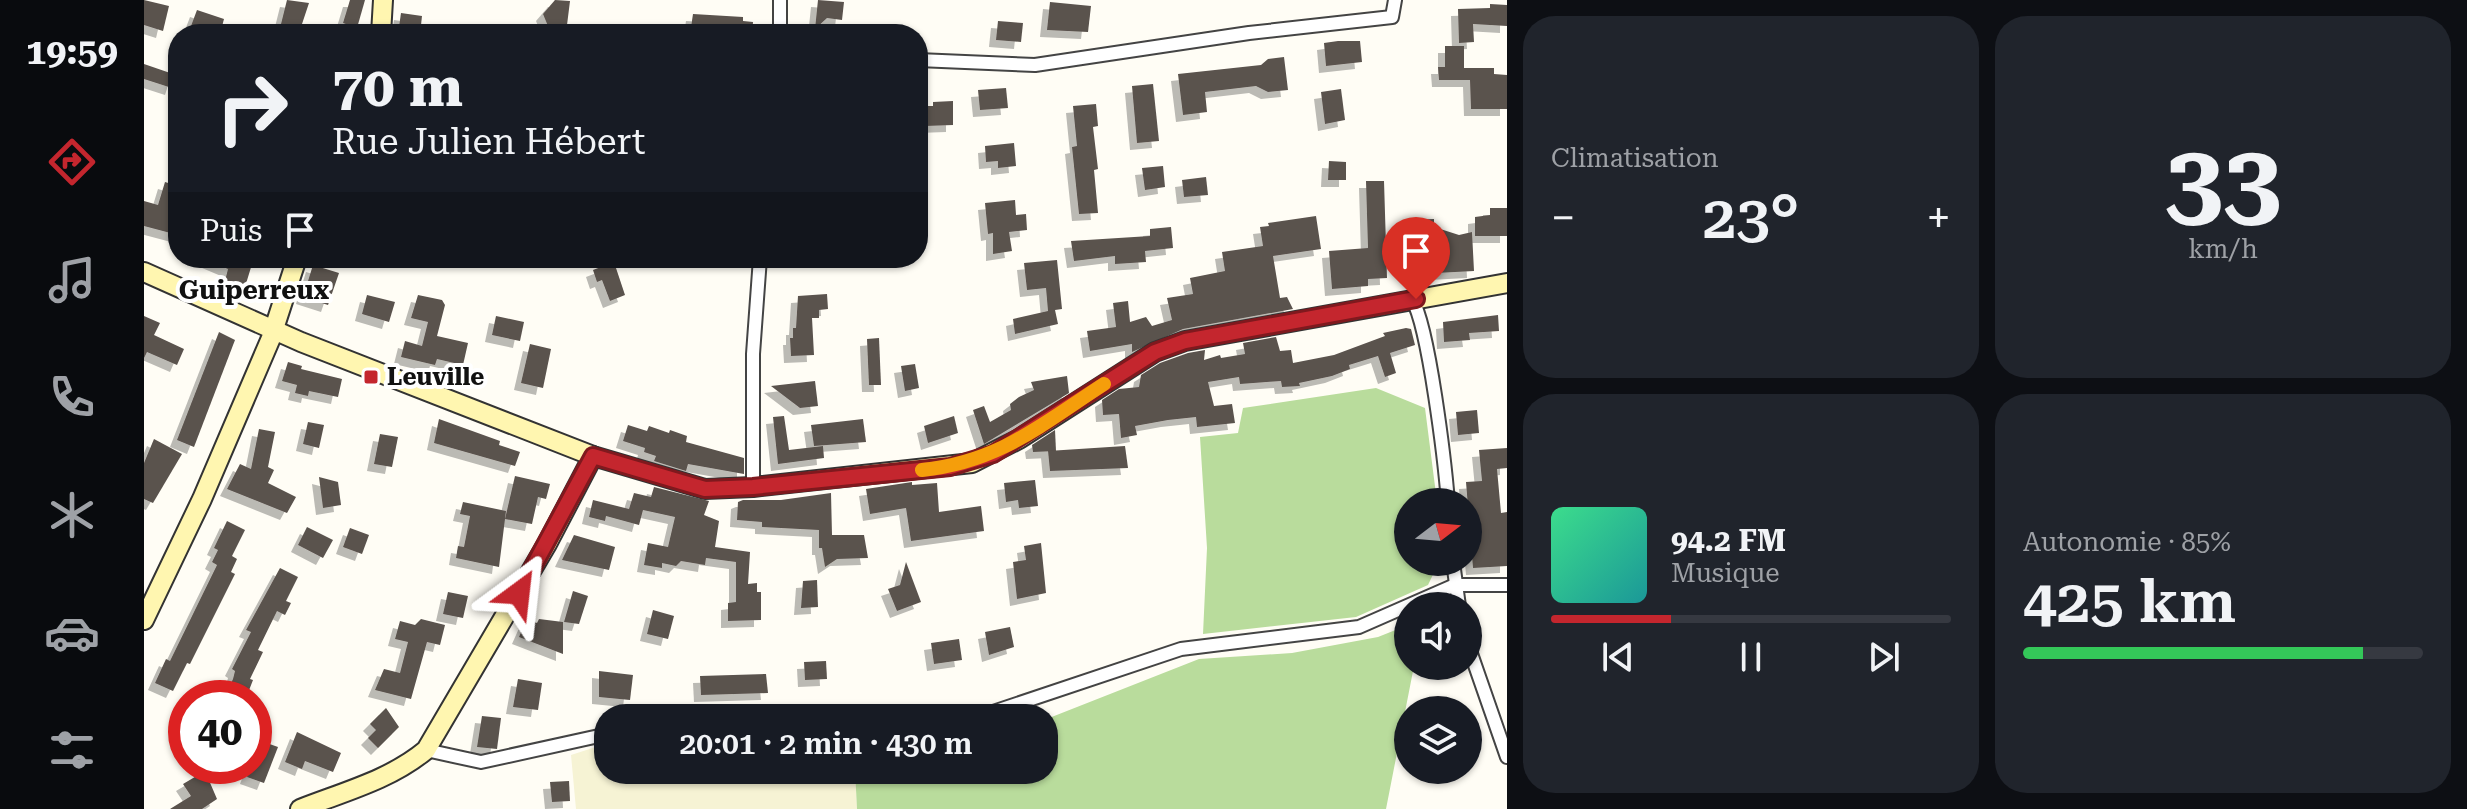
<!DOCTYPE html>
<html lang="fr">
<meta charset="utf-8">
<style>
:root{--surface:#171b24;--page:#20242c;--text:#f1f3f6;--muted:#9ea1a6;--line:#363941;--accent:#c4262e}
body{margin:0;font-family:"Roboto Serif",serif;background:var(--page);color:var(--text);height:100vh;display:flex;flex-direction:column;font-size:30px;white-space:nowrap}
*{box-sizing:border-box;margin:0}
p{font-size:26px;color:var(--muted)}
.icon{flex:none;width:44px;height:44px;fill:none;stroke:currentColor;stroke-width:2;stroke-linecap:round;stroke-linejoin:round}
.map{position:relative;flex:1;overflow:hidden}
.sheet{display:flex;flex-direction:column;gap:16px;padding:16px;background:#0d0f14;width:960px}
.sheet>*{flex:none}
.hud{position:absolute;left:24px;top:24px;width:760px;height:244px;border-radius:32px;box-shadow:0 2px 6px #0004;background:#171b24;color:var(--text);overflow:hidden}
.needle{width:52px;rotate:74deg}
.buttons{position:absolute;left:1250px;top:488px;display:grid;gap:16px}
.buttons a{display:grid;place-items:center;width:88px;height:88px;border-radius:50%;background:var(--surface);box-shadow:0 2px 6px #0004;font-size:40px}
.speed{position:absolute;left:24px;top:680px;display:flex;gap:16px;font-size:40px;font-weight:700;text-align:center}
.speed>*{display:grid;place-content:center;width:104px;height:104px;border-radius:50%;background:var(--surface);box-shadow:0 2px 6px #0004;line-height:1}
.speed .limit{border:12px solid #d22;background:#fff;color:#111}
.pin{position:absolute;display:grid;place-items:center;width:68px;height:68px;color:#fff;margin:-82px -34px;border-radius:50% 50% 50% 0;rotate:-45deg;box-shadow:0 0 8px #0007}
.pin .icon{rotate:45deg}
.me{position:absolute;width:88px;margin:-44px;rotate:30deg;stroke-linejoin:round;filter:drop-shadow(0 0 6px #0008)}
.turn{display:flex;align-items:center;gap:28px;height:168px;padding:0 32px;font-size:36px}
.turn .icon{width:104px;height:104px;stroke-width:2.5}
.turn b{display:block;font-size:56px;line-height:68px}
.then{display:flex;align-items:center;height:76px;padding:0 32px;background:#0003;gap:16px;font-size:30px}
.big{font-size:60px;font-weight:600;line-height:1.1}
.sheet .widget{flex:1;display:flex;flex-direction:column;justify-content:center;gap:12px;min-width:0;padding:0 28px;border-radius:32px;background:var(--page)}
.sheet .dial{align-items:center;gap:0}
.dial b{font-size:104px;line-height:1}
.song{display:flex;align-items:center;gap:24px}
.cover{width:96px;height:96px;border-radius:12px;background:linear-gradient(135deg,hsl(150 70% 55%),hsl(180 70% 35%))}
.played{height:8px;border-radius:4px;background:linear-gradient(90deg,var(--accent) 30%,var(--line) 30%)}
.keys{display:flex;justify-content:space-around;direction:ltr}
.heat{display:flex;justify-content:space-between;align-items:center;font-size:44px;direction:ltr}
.charge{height:12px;border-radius:6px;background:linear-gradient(90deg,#34c759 85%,var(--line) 0)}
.sheet .tiles{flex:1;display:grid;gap:16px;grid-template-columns:repeat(2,1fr)}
.trip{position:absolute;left:450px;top:704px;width:464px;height:80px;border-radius:32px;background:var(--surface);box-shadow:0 2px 6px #0004;font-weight:600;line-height:80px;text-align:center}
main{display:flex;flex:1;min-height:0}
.tab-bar{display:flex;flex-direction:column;width:144px;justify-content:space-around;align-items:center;background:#090b0e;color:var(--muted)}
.tab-bar .icon{width:56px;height:56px}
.tab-bar .on{color:var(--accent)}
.tab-bar b{font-size:36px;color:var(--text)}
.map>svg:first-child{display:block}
.farmland{fill:#f6f3d4}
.forest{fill:#b9dc9c}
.building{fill:#5a524d;filter:url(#shadow)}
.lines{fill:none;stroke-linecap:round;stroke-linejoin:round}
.street-casing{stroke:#444;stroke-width:16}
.secondary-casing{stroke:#333;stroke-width:22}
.street{stroke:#fff;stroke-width:12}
.secondary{stroke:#fff6b0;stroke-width:18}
.route-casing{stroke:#7f191e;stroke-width:20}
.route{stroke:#c4262e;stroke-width:14}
.slow{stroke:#f59e0b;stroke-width:14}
.poi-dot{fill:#c4262e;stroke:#fff;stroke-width:3}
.labels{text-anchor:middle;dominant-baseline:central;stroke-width:8;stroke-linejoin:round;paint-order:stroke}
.poi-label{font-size:24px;font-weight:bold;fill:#111;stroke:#fff;text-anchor:start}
.neighbourhood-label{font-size:26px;font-weight:bold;fill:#111;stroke:#fff}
</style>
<main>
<nav class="tab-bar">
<b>19:59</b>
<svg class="icon on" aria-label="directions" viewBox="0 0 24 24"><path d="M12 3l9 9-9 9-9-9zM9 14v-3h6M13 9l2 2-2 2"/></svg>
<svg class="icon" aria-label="music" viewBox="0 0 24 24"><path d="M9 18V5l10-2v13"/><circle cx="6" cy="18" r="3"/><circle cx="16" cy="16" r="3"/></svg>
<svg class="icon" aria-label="phone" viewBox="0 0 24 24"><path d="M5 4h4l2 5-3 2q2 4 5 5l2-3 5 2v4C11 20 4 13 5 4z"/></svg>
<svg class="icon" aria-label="climate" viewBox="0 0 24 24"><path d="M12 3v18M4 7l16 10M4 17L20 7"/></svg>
<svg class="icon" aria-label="car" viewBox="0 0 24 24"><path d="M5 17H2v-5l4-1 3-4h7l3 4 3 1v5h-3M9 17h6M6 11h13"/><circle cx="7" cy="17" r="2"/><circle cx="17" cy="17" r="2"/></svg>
<svg class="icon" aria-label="filters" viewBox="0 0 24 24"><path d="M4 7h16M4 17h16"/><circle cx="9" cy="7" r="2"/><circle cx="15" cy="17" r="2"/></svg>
</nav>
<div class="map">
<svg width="1363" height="809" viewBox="0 0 1363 809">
<defs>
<filter id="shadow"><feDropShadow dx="-7" dy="7" stdDeviation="0" flood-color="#0004"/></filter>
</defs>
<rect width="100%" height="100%" fill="#fffdf5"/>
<!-- farmland -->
<polygon class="farmland" points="464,743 464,770 711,770 713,809 432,809 427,755"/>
<!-- forest -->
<g class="forest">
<polygon points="1232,388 1281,408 1293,502 1264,502 1264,562 1295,562 1284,585 1212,617 1059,634 1063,548 1056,437 1094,433 1099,408"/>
<polygon points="1264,625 1264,666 1270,666 1242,809 713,809 711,770 900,770 900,720 1055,659 1148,653 1234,637"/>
</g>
<!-- building -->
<g class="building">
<polygon points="0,0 25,6 19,31 0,25"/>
<polygon points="143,0 165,3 156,30 137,24"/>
<polygon points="206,0 221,0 213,28 199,23"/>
<polygon points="411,0 426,1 422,33 406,31 399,14"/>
<polygon points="674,0 700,2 698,20 683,18 671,29"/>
<polygon points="906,2 947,6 944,32 903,30"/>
<polygon points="1346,4 1363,5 1363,26 1329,24 1330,42 1315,43 1314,9 1346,8"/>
<polygon points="53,10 80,19 76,34 44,34"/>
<polygon points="257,13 278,16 276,34 254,34"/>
<polygon points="549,14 599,17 599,21 609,22 608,34 546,34"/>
<polygon points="854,21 879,23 877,42 852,40"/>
<polygon points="1194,41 1216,41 1218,62 1182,66 1180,43"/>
<polygon points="1301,46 1320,46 1320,68 1350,68 1350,74 1363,75 1363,109 1327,109 1326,80 1295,80 1294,67 1301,67"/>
<polygon points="1140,57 1144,90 1124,92 1112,86 1061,92 1063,112 1039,115 1034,74 1117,65 1124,59"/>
<polygon points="0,64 32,75 28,88 0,79"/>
<polygon points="1009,84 1015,141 993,143 988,86"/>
<polygon points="862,88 864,108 836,110 834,90"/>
<polygon points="1197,89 1201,120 1181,124 1177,92"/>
<polygon points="809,101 809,125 781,126 780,106 789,106 789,102"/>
<polygon points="952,104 954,126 949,127 954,169 950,170 954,213 935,214 928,147 933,146 929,106"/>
<polygon points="870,143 872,166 854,168 854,161 842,162 841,146"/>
<polygon points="1185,161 1202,162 1202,180 1184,180"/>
<polygon points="1019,166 1021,187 1001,190 998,168"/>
<polygon points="1062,177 1064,195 1040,197 1038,180"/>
<polygon points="1222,181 1240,181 1243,278 1224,279 1224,286 1188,289 1185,251 1224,248"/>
<polygon points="21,182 34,186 34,235 0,226 0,201 14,205"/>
<polygon points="871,200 872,215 882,214 883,230 865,232 868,251 849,254 849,233 844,234 841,203"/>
<polygon points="1346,208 1363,208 1363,236 1331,236 1331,217 1346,215"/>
<polygon points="1172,216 1177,249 1129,256 1136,298 1143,297 1149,309 1039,329 988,352 988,344 946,351 943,331 972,327 969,303 984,301 986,322 1002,317 1008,326 1028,320 1023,298 1049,294 1046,278 1081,271 1078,252 1119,246 1116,227 1125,226 1124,223"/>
<polygon points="1290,219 1290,227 1315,235 1328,232 1330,271 1292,273 1291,249 1284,250 1281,238 1268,238 1267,220"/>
<polygon points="1027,227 1029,248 1001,251 1002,262 971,264 971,256 930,261 927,241 1006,236 1006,229"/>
<polygon points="58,258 89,258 108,264 101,287 81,281 84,269"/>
<polygon points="913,260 918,309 911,310 914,324 871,334 869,319 904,311 902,288 883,290 880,263"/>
<polygon points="470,262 481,295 466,301 458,280 453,282 449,270"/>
<polygon points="169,265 195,273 184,305 159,297"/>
<polygon points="683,294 684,309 675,310 675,318 668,318 670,355 647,356 646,338 649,338 649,328 652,328 654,296"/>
<polygon points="223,295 251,302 245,322 218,314"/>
<polygon points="274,295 298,300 301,305 293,336 324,343 319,365 293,359 291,365 257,357 261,341 278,346 284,322 267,318"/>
<polygon points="1354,315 1355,331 1325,333 1326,340 1300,342 1299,322"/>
<polygon points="0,316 16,323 10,335 40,349 33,365 3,352 0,358"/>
<polygon points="352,316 380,322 376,341 348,335"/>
<polygon points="1262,328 1267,329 1271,345 1246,353 1252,373 1241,377 1234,356 1205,365 1206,369 1188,376 1155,383 1156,386 1138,387 1137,381 1096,384 1095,377 1064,382 1070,406 1088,404 1091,423 1053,427 1052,417 1024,420 991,426 993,435 977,438 975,414 959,415 958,400 975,389 995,387 997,375 1016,363 1044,353 1061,350 1060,360 1076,355 1077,358 1101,354 1099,343 1132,337 1136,351 1147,350 1149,363 1190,355 1241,336 1239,333"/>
<polygon points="75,332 91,340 50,447 33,440"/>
<polygon points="735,338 737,385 725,385 723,339"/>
<polygon points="386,344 407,349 399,388 377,383"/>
<polygon points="144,362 158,366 157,369 198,379 194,397 165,391 164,396 151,393 153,385 138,381"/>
<polygon points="771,364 775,388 761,391 757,366"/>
<polygon points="923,376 925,393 840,444 829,410 840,406 846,422 867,410 866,404 875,397 890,390 887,382"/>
<polygon points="671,381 674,406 656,408 627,386"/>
<polygon points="1333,410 1335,433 1314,435 1312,412"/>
<polygon points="640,416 645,450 679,446 680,458 634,464 629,417"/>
<polygon points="810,416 814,433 784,443 780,426"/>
<polygon points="295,419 356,441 355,445 376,452 371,466 290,443"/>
<polygon points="719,419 722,442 670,446 667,425"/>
<polygon points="164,422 180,425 175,448 159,444"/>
<polygon points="484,425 503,431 505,426 525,433 526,430 543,436 542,442 600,458 600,474 544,464 542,471 510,461 512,456 500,452 501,448 479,441"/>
<polygon points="115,429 131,432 124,467 130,470 124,483 152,497 143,513 83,489 96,464 107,469"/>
<polygon points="911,430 912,451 889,452 888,445"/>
<polygon points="236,434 254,437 248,467 230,464"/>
<polygon points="10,439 38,454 9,503 0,499 0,463"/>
<polygon points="981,446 984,468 906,471 904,451"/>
<polygon points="1363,448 1363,468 1353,469 1357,513 1363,512 1363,566 1329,568 1322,482 1338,481 1335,450"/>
<polygon points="371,476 406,484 402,499 394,497 388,524 361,519"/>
<polygon points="175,477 194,482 197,505 179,508"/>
<polygon points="891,480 894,506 875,508 874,500 862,502 860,483"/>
<polygon points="768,482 768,485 793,483 795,512 837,506 840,531 767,541 762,508 726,514 722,489"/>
<polygon points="510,487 565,501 560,515 575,521 571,547 606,552 604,584 613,583 613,592 617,592 617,620 584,621 584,603 592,602 592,562 562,558 561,565 537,561 532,566 518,563 518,568 500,565 504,543 524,547 531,517 499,510 495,525 462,516 461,521 445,517 449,500 485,509 490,493 507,497"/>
<polygon points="687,493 688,535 720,535 724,558 693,559 681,567 678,548 675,548 675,530 618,527 618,522 593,520 594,502 599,500 637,500"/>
<polygon points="319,502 362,511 355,567 312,558 314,546 320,547 326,516 316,514"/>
<polygon points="83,521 101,530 88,556 93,559 87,572 91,574 46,664 43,663 29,691 11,683 22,659 26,661 73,565 68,562 74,550 70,548"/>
<polygon points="163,527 189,540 179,558 154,545"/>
<polygon points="206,528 225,535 218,554 199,547"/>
<polygon points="430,535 471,547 465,570 418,560"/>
<polygon points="897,543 902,593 873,599 869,562 882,560 880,546"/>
<polygon points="762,562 777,602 753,611 744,589 756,585"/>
<polygon points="136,568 154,577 142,601 147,603 141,615 133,611 114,650 119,652 106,679 109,680 102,698 80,698 89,679 91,671 88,669 107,632 102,630"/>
<polygon points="673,580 674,607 657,608 659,581"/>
<polygon points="429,591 444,596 435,624 420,622"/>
<polygon points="304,592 324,596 319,618 299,614"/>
<polygon points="509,610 530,616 524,639 503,634"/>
<polygon points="277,619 301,625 296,645 283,642 267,699 231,690 240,669 256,673 264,642 251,639 256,621 271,625"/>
<polygon points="383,619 393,623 395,619 419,622 419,654 375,637"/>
<polygon points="866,627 870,647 845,655 841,632"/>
<polygon points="815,639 818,660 790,664 787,643"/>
<polygon points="682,661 683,679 661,680 660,662"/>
<polygon points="455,671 489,675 486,700 455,697"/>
<polygon points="622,674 624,693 557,695 556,676"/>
<polygon points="374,679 398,683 394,710 369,707"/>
<polygon points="242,708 255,727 234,748 224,738 232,730 226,724"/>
<polygon points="338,716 357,718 353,749 333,747"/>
<polygon points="153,732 197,753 189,772 161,761 158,769 141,762"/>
<polygon points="117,741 134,747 120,783 103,777"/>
<polygon points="61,771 73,799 58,809 26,809 47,796 39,784"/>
<polygon points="425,781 426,801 408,802 406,782"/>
</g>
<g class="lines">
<defs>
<g id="street">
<polyline points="636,0 636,34"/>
<polyline points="774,60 891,65 1105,33 1248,17 1251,0"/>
<path d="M1268,299C1285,327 1301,464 1304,502"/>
<polyline points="609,487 609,354 616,258"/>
<polyline points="1309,562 1315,606"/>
<polyline points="1324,645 1363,757"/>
<polyline points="575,718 635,713 788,718"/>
<polyline points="831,718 1037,649 1215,627 1311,585 1363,585"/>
<polyline points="282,750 337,762 464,734"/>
</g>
<g id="secondary">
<polyline points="237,34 239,0"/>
<polyline points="0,272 157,342 449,456 561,489 609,487 828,463 875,439 1011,352 1041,341 1363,283"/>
<polyline points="0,620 58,499 127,338 153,258"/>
<path d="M156,809C199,792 246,780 282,750L403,544L449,456"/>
</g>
</defs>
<!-- street casing -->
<use href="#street" class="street-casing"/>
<!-- secondary casing -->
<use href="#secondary" class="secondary-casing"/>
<!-- street -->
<use href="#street" class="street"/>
<!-- secondary -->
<use href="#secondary" class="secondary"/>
</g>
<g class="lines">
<defs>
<polyline id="route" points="375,593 449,456 561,489 609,487 806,467 849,454 1011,352 1041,341 1272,299"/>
</defs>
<!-- route casing -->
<use href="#route" class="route-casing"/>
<!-- route -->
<use href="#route" class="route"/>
<!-- slow -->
<path class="slow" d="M778,470C855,462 897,425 960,384"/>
</g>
<!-- markers -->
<rect class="poi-dot" x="219" y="369" width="16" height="16" rx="4"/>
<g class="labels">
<!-- poi labels -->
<g class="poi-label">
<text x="243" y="377">Leuville</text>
</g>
<!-- neighbourhood labels -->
<g class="neighbourhood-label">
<text x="110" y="290">Guiperreux</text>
</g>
</g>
</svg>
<div class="buttons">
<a><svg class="needle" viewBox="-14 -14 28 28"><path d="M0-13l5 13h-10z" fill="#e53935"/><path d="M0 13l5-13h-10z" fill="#9ea1a6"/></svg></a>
<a><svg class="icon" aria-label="sound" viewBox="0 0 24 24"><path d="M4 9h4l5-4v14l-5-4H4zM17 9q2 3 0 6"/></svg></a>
<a><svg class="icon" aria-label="layers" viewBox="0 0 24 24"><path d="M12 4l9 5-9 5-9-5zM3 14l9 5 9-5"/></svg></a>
</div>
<div class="speed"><div class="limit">40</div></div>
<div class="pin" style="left:1272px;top:299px;background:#d93025"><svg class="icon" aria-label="arrive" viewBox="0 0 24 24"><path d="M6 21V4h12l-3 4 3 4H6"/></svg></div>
<svg class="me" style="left:375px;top:593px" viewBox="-20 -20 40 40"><path d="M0-17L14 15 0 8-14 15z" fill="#c4262e" stroke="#fff" stroke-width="4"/></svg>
<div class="trip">20:01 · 2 min · 430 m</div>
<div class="hud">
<div class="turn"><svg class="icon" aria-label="right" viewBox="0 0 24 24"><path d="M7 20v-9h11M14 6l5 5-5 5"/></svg><div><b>70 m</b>Rue Julien Hébert</div></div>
<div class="then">Puis<svg class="icon" aria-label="arrive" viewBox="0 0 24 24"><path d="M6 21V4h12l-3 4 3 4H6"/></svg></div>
</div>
</div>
<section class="sheet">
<div class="tiles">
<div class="widget"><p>Climatisation</p>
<div class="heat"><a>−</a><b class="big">23°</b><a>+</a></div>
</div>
<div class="widget dial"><b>33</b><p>km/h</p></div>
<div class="widget">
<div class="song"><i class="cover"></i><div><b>94.2 FM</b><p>Musique</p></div></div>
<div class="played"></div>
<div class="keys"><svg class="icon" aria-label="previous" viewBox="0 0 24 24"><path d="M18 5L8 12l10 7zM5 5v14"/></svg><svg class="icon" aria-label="pause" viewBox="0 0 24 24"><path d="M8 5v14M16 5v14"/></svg><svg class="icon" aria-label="next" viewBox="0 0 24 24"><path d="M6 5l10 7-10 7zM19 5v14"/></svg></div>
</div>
<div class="widget"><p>Autonomie · 85%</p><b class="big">425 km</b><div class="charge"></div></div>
</div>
</section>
</main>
